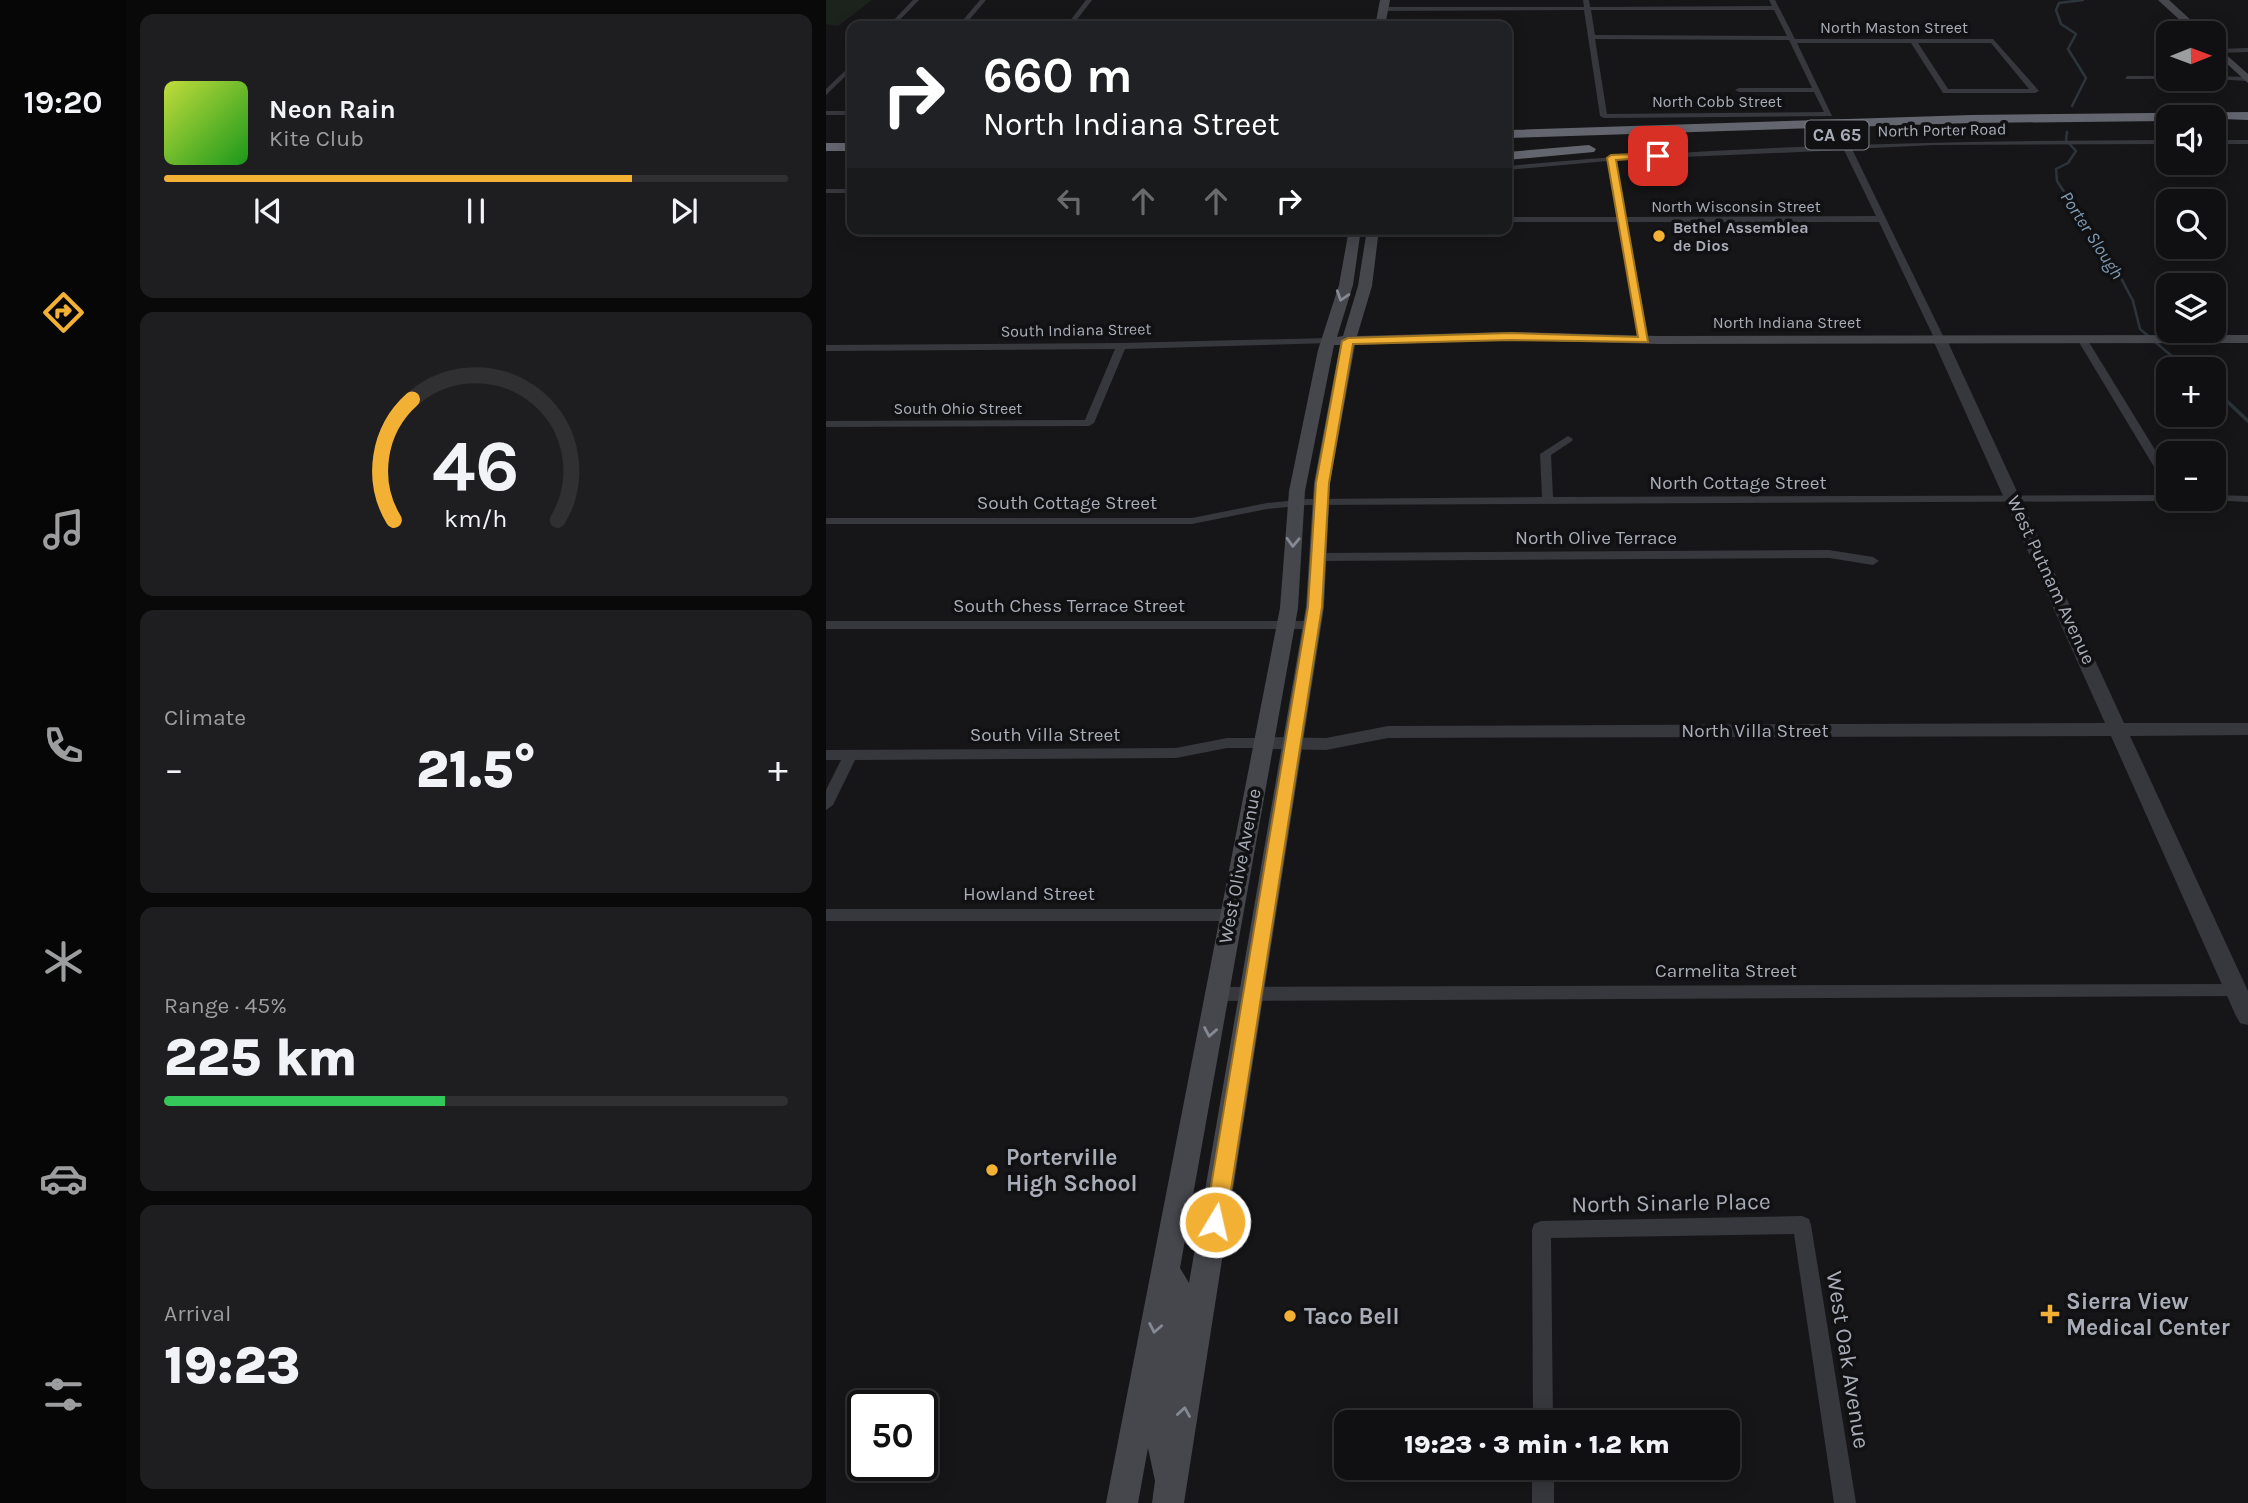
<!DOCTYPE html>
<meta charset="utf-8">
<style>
:root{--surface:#101012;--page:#1e1e20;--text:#f1f3f6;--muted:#9c9d9f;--line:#303032;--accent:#f2b134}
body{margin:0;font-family:Karla,sans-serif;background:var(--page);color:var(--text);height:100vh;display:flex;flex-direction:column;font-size:26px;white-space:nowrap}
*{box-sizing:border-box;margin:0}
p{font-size:23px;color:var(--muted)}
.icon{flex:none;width:38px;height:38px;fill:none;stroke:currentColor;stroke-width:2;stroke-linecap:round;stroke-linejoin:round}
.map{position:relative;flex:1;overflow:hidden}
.sheet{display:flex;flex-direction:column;gap:14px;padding:14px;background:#09090a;width:700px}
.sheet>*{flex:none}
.guide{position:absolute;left:21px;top:21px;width:665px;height:214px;border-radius:14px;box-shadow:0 4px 18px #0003,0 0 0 2px var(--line);background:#202124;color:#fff;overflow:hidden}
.needle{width:46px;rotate:89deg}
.controls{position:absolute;left:1330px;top:21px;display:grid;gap:14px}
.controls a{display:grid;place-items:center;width:70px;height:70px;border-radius:14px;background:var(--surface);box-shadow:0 4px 18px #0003,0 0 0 2px var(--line);font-size:35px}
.speed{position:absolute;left:21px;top:1390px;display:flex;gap:14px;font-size:35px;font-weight:700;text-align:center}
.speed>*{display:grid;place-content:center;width:91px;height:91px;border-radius:50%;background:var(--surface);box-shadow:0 4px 18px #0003,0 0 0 2px var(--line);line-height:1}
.speed .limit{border:4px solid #111;border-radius:10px;background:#fff;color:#111}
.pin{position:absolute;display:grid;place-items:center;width:60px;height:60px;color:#fff;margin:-30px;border-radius:14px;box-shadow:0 4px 10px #0006}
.me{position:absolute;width:77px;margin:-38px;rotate:9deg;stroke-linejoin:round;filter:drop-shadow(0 0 5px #0008)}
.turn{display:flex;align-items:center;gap:24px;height:147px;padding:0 21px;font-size:32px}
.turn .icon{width:91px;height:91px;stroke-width:2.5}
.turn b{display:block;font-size:49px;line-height:60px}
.lanes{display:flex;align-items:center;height:66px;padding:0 21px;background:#0003;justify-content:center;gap:35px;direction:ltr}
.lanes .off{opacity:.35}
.big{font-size:52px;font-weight:800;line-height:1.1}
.sheet .tile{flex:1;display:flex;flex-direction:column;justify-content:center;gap:10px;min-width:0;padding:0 24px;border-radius:14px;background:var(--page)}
.sheet .dial{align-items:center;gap:0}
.dial svg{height:182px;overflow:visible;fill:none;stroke:var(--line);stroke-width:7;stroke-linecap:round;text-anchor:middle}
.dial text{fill:var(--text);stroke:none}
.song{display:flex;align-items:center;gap:21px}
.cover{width:84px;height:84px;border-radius:10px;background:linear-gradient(135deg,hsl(70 70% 55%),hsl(120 70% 35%))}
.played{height:7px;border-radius:4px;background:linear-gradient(90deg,var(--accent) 75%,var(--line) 75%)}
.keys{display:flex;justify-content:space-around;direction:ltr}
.heat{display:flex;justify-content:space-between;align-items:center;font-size:38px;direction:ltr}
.charge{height:10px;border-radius:5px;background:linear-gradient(90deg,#34c759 45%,var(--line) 0)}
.trip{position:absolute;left:508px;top:1410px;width:406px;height:70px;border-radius:14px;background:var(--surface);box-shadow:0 4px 18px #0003,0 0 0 2px var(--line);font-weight:800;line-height:70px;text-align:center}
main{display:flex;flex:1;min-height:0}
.tab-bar{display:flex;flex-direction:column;width:126px;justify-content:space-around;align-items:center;background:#060607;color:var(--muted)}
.tab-bar .icon{width:49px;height:49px}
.tab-bar .active{color:var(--accent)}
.tab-bar b{font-size:32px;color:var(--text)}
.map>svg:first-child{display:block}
.green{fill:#1c231d}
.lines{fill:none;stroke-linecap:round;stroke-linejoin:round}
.stream-far1{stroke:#2c353c;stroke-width:2.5}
.stream{stroke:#2c353c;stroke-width:3.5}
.minor{fill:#37383d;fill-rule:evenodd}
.tertiary{fill:#37383d;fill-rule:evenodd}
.secondary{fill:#45474d;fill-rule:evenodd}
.motorway{fill:#63666e;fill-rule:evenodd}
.oneway{stroke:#858993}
.route{fill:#f2b134;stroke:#9d7322;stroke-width:2}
.poi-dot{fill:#f2b134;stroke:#111113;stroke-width:2.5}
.labels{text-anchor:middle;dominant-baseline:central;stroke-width:7;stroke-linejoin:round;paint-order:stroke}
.far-street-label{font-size:16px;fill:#a8adb8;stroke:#111113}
.far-poi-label{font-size:16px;font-weight:bold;fill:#a8adb8;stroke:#111113;text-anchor:start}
.shield{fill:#111113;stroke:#7b7e86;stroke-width:2}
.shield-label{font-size:18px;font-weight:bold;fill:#a8adb8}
.far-water-label{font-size:18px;font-style:italic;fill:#7f9bb3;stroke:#111113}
.street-label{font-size:19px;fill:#a8adb8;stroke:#111113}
.near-poi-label{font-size:23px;font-weight:bold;fill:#a8adb8;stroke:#111113;text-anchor:start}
.near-street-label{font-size:23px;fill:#a8adb8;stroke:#111113}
</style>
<main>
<nav class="tab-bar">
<b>19:20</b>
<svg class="icon active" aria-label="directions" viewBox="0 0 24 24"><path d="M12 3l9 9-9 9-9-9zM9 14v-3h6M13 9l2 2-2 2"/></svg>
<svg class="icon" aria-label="music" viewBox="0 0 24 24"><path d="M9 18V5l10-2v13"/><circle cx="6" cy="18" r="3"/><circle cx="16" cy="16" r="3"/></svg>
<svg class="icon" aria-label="phone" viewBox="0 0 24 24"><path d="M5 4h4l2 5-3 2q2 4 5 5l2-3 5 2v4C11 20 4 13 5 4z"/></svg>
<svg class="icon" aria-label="climate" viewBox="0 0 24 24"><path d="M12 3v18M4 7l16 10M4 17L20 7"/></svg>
<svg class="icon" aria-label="car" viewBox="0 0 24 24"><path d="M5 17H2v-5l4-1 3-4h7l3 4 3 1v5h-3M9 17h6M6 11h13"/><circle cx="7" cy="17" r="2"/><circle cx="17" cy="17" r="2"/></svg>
<svg class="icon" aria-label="filters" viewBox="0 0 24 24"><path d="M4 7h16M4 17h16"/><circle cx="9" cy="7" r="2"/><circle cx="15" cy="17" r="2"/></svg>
</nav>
<section class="sheet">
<div class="tile">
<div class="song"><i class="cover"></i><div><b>Neon Rain</b><p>Kite Club</p></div></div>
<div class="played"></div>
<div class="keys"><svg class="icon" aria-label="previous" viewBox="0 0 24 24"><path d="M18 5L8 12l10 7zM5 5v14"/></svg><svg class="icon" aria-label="pause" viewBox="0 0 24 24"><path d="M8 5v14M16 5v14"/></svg><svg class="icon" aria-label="next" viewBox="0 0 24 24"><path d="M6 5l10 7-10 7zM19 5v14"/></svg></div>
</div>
<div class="tile dial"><svg viewBox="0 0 100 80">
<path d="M14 69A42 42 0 1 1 86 69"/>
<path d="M14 69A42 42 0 0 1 22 16" stroke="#f2b134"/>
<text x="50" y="56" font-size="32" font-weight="700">46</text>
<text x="50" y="72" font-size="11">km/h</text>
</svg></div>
<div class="tile"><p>Climate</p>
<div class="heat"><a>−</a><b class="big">21.5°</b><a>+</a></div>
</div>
<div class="tile"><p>Range · 45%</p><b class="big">225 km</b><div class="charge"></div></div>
<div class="tile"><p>Arrival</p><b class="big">19:23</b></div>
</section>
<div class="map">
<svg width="1422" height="1503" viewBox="0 0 1422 1503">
<rect width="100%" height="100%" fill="#161618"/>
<!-- green -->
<polygon class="green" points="0,0 46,0 12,26 0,24"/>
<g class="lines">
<!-- stream-far1 -->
<g class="stream-far1">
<polyline points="1246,106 1260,78 1242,49 1250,34 1235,24 1230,10 1233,3 1257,0"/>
<polyline points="1241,132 1240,140 1250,151 1242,163 1230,169 1231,181 1295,278 1307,301 1314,329 1361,369"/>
<polyline points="1388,389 1390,391"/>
</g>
<!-- stream -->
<polyline class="stream" points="1388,389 1422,421"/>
<!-- minor -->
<g class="minor">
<polygon points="87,0 93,0 68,26 62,26"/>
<polygon points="154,0 160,0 138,26 132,26"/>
<polygon points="260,0 266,0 246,26 240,26"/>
<path d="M757,0H763L764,7L946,6L943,0H949L969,39H1167L1213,91L1209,93H1117L1085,43H971L1006,116L778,118L774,116L758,10L557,11L554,9L557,7H758ZM765,10H948L961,36L769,35ZM769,39L963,40L986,88H913L909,90L913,92H988L998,112L781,114ZM1092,43H1165L1203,89H1122Z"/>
<polygon points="1422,48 1422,52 1391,53 1388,51 1391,49"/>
<polygon points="26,64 26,70 0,95 0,89"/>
<polygon points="1301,76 1342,76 1342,79 1345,79 1299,79"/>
<polygon points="1388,76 1420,77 1422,81 1386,79"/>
<rect x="0" y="111" width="26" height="4"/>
<path d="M1342,140V144L1109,145L1026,149L1119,340L1114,343L1109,340L1053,222H801L823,340L818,343L813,340L792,222H681V217H792L782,161L681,170V166C901,145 1121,141 1342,140ZM1018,150L1050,216L800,217L789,160Z"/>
<rect x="1388" y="140" width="34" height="4"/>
<rect x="0" y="189" width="26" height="4"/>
<polygon points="1256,336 1261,339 1342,471 1342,483 1336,480 1251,339"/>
<polygon points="501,338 504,339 504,343 299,349 268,423 263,426 0,427 0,421 259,420 289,349 0,351 0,345 295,343"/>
<polygon points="742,436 747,439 746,441 725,455 727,497 1342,495 1342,499 1347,499 1342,501 481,505 441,509 366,524 0,524 0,518 366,518 441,503 481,499 716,497 714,454"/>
<polygon points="1388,495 1422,496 1422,502 1384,500 1383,499 1388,499"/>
<polygon points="1003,550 1047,557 1053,561 1047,565 1003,558 493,561 487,557 493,553"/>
<polygon points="0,621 486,621 492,625 486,629 0,629"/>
<polygon points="401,738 437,738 444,743 437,748 401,748 350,758 29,760 7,805 0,810 0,790 15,760 0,760 0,750 350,748"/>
<polygon points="0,909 405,909 411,911 413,915 411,919 405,921 0,921"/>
<polygon points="1410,984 1416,985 1418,990 1416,995 1410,996 390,1001 384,999 382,994 384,989 390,987"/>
<polygon points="976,1216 983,1219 985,1225 1030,1503 1008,1503 968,1234 725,1238 727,1423 707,1423 706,1230 708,1224 715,1221"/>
<rect x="706" y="1468" width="22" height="35"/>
</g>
<!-- tertiary -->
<polygon class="tertiary" points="1114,336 1121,340 1298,723 1422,723 1422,735 1304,736 1422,991 1422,1025 1414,1023 1410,1016 1285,736 562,738 500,750 437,749 430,747 427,743 430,739 437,737 500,738 562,726 1279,723 1107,340"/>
<!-- secondary -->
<g class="secondary">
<polygon points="554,0 564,0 559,26 549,26"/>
<polygon points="1332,0 1343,0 1379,33 1368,33"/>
<polygon points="1388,44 1422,74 1422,83 1388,52"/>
<path d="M523,229H535L527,285L511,337L517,336L532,286L541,229H553L546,286L531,336L685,332L832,336L1422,335V343L832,344L685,340L529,345L504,483L498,607L358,1503H326L329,1481L322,1448L312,1503H280L454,608L463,491L492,350L513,285ZM508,345H514L488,483L480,607L363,1283L354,1268L472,608L479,491Z"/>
</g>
<!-- motorway -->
<g class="motorway">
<polygon points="1422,112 1422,120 1342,117 1342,121 1145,123 681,138 681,130 1145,115"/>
<rect x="0" y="143" width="26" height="8"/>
<polygon points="763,145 770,149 768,152 681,160 681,152"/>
</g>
</g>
<!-- one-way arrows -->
<defs><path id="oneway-chevron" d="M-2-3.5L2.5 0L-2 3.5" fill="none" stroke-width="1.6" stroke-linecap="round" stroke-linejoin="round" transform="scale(1.75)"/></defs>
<g class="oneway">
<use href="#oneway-chevron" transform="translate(516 296) rotate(108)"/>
<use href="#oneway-chevron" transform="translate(467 542) rotate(92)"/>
<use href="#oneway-chevron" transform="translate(384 1032) rotate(100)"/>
<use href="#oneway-chevron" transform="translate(329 1328) rotate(101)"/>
<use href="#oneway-chevron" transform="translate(358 1412) rotate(-81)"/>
</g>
<!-- route -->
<polygon class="route" points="832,153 835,154 835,157 790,160 822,342 685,340 527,344 503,483 496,607 400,1222 397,1228 389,1231 382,1228 379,1222 482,607 490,483 516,341 522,338 685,333 812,337 781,158 785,155"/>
<!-- markers -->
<g class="poi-dot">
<circle cx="833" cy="236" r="7"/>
<circle cx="166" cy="1170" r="7"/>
<path d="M1220.5 1303.5h7v7h7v7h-7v7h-7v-7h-7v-7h7z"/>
<circle cx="464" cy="1316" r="7"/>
</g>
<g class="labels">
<!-- far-street labels -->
<g class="far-street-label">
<text x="1068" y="27">North Maston Street</text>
<text x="891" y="101">North Cobb Street</text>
<text transform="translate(1116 130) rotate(-1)">North Porter Road</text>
<text x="910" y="206">North Wisconsin Street</text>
<text x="961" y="322">North Indiana Street</text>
<text transform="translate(250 330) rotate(-1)">South Indiana Street</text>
<text x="132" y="408">South Ohio Street</text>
</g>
<!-- far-poi labels -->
<g class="far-poi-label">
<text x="847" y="227">Bethel Assemblea<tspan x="847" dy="18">de Dios</tspan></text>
</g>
<!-- shield labels -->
<rect class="shield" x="979.5" y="120.5" width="63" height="29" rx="5"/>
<g class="shield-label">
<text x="1011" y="135">CA 65</text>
</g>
<!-- far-water labels -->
<g class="far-water-label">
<text transform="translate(1266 235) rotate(57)">Porter Slough</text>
</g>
<!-- street labels -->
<g class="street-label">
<text x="912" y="483">North Cottage Street</text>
<text x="241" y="503">South Cottage Street</text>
<text x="770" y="538">North Olive Terrace</text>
<text transform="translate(1225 580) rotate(65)">West Putnam Avenue</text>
<text x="243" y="606">South Chess Terrace Street</text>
<text x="929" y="731">North Villa Street</text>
<text x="219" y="735">South Villa Street</text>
<text transform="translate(414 866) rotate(-79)">West Olive Avenue</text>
<text x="203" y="894">Howland Street</text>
<text x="900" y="971">Carmelita Street</text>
</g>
<!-- near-poi labels -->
<g class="near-poi-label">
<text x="180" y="1157">Porterville<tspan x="180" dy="26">High School</tspan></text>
<text x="1240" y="1301">Sierra View<tspan x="1240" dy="26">Medical Center</tspan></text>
<text x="478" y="1316">Taco Bell</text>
</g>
<!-- near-street labels -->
<g class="near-street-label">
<text transform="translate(845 1203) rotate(-1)">North Sinarle Place</text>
<text transform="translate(1022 1360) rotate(81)">West Oak Avenue</text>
</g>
</g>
</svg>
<div class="controls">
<a><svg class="needle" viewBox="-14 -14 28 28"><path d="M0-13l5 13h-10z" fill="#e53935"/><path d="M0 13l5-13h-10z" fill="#9c9d9f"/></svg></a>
<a><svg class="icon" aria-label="sound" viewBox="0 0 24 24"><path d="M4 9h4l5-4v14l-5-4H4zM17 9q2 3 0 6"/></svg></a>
<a><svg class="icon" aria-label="search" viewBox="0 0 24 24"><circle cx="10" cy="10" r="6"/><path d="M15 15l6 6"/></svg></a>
<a><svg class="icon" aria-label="layers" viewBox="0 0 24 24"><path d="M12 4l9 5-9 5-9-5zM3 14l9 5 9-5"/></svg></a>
<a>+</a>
<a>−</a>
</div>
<div class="speed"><div class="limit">50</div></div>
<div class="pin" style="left:832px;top:156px;background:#d93025"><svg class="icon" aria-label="arrive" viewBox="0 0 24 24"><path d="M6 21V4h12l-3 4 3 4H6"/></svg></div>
<svg class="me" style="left:389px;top:1222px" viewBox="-20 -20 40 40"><circle r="17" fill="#f2b134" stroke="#fff" stroke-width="3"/><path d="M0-11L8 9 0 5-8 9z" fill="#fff"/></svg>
<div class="trip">19:23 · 3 min · 1.2 km</div>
<div class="guide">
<div class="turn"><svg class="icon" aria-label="right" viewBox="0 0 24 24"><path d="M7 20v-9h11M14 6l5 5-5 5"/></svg><div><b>660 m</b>North Indiana Street</div></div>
<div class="lanes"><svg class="icon off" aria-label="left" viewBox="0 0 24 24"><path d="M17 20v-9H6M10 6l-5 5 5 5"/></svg><svg class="icon off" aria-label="ahead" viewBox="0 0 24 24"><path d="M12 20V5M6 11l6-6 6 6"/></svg><svg class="icon off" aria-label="ahead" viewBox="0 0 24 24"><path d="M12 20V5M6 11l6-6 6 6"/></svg><svg class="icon" aria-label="right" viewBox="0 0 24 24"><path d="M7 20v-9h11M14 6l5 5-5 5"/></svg></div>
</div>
</div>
</main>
